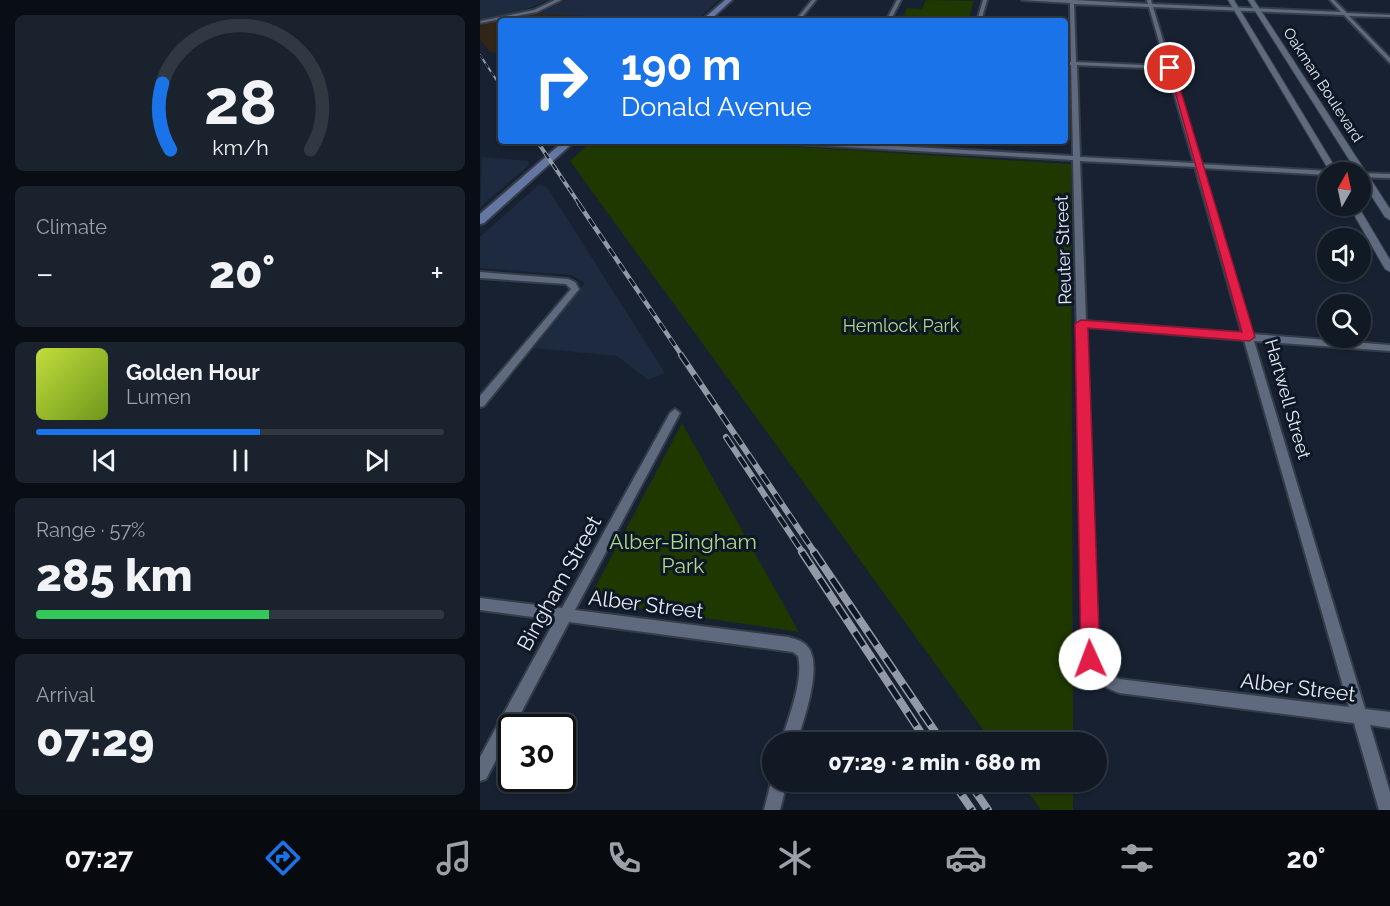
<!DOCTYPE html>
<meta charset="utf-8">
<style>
:root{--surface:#111925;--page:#1a222d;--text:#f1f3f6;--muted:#9ca0a7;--line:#303842;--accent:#1a73e8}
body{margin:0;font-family:Raleway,sans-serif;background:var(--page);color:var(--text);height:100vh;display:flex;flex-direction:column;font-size:22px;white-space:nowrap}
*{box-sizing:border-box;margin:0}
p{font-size:20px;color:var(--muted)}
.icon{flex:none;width:33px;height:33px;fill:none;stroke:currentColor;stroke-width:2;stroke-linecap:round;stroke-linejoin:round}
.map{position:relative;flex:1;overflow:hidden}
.sheet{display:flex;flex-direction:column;gap:15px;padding:15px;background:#090e14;width:480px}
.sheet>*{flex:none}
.guide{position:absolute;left:18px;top:18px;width:570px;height:126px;border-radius:6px;box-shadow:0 2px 4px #0004,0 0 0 2px var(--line);background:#1a73e8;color:#fff;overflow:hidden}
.needle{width:39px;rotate:9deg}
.tools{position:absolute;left:837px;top:162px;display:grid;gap:12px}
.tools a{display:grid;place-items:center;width:54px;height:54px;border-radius:50%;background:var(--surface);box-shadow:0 2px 4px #0004,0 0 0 2px var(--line);font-size:30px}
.speed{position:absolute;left:18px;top:714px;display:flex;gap:12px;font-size:30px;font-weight:700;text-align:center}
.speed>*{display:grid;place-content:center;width:78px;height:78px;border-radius:50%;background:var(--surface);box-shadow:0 2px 4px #0004,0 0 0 2px var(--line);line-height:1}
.speed .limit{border:3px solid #111;border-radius:9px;background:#fff;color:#111}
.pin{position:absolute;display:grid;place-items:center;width:51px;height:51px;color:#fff;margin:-26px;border:3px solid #fff;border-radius:50%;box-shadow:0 2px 6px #0007}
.me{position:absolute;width:66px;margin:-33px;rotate:358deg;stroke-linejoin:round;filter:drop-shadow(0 0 4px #0008)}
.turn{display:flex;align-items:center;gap:21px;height:126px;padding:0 24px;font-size:27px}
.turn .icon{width:78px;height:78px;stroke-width:2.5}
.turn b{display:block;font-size:42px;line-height:51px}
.big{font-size:45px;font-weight:800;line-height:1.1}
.sheet .card{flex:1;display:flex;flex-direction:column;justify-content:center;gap:9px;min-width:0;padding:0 21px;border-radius:9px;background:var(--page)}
.sheet .dial{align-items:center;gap:0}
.dial svg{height:156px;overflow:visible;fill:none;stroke:var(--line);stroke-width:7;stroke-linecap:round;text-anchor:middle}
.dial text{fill:var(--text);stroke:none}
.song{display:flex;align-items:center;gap:18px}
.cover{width:72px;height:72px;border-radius:9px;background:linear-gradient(135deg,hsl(70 70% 55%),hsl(80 70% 35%))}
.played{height:6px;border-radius:3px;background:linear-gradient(90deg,var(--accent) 55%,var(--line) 55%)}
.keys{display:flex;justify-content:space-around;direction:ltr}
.heat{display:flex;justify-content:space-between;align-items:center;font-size:33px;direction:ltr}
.charge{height:9px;border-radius:4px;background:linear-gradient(90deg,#34c759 57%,var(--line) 0)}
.trip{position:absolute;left:282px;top:732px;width:345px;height:60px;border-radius:30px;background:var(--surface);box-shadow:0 2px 4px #0004,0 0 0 2px var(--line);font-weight:800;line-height:60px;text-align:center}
.tab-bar{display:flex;height:96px;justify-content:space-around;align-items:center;background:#070a0f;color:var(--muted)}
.tab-bar .icon{width:42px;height:42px}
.tab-bar .selected{color:var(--accent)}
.tab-bar b{font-size:27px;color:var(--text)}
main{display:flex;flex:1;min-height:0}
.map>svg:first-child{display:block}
.built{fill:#1d2a3f}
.education{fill:#312517}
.green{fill:#1f3800}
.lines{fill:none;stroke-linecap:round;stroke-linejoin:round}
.minor-casing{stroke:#353c49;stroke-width:4}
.tertiary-casing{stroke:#353c49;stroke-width:2}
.secondary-casing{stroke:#353c49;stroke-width:4}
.minor{fill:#5f6a7e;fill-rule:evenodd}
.tertiary{fill:#5f6a7e;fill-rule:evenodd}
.secondary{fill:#6477a2;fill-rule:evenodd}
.rail-far4-casing{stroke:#929aa7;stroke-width:2}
.rail-far3-casing{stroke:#929aa7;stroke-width:4}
.rail-far2-casing{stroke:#929aa7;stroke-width:4.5}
.rail-far1-casing{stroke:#929aa7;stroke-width:6}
.rail-casing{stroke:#929aa7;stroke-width:8}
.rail-far4{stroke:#0e1726;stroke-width:1.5;stroke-dasharray:5;stroke-linecap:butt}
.rail-far3{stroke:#0e1726;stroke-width:2;stroke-dasharray:7;stroke-linecap:butt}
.rail-far2{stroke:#0e1726;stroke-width:3;stroke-dasharray:9;stroke-linecap:butt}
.rail-far1{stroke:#0e1726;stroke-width:4;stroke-dasharray:12;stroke-linecap:butt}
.rail{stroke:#0e1726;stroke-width:5;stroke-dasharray:16;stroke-linecap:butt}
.route{fill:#e11d48;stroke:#92132f;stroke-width:1.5}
.labels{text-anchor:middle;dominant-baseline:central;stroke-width:6;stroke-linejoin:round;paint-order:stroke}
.far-street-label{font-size:15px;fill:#e4ebf6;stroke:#0e1726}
.street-label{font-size:18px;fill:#e4ebf6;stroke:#0e1726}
.park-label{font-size:18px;fill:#afdb88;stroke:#0e1726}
.near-park-label{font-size:21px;fill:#afdb88;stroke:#0e1726}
.near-street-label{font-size:21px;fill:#e4ebf6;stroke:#0e1726}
</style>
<main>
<section class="sheet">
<div class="card dial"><svg viewBox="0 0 100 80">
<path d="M14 69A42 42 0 1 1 86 69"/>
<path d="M14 69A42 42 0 0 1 10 35" stroke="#1a73e8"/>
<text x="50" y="56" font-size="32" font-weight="700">28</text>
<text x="50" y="72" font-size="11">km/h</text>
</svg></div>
<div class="card"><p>Climate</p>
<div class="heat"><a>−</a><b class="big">20°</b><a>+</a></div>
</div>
<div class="card">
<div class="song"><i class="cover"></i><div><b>Golden Hour</b><p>Lumen</p></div></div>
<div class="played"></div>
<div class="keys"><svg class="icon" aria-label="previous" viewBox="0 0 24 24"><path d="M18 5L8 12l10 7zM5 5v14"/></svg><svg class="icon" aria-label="pause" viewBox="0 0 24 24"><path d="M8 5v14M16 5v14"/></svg><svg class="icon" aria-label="next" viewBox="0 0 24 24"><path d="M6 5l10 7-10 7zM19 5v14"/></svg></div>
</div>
<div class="card"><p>Range · 57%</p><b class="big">285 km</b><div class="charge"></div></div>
<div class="card"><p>Arrival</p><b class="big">07:29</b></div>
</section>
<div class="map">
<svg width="910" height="810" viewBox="0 0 910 810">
<rect width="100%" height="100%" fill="#172131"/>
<!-- built -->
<g class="built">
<polygon points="0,0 68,0 40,12 0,20"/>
<polygon points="86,0 239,0 216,21 59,14"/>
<polygon points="2,157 49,161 49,165 0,207"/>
<polygon points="58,185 67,187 185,373 168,380 137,356 54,348 105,283 92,275 0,268 0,237"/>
</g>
<!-- education -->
<polygon class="education" points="59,14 216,21 21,21 21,53 10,52 0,39 0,24"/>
<!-- green -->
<g class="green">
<polygon points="446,0 494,1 488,21 421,21 427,8 442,9"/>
<polygon points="112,141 225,141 591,164 593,742 512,742 90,161"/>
<polygon points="202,423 319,632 108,601"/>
<polygon points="541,782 593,782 593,810 561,810"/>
</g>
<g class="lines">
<defs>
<g id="minor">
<polygon points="75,0 81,0 57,12 0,23 1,21 54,10"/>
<polygon points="332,0 336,0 319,21 315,21"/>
<polygon points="417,0 421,0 410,21 406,21"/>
<polygon points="503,0 507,0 501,21 497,21"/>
<path d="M542,0H594L668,4L667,0H671L672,4L861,12L850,0H854L867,13L910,15V17L869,16L910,58V63L864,15L673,7L720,164L848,171L851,172H848V175L722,168L772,334L910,345V351L774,341L885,709L910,712V728L890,725L910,792V810H899L874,723L639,693C621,686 611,678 604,659L593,160L295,143L292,141H329L593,156L591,65H585V61L591,62L590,3ZM594,4L669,7L686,66L596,62ZM597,65L687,69L714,163L600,157ZM600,161L715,167L762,333L606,321ZM606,327L764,340L869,707L639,679C630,674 623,668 618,659Z"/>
<polygon points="880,173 910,174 910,178 880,177"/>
<polygon points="0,272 88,279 95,282 99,289 4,406 0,407 0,396 91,289 86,284 0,278"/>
<path d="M195,409L200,413L95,610L308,637C314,639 321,640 326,645C345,662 323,721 317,742H301C308,719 324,680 318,656L313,652L89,622L6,779L0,781V757L75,620L0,610V598L82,608L190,413Z"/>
<polygon points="292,778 292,782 307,782 300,810 284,810"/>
</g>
<g id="tertiary">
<polygon points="748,0 754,0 858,172 850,172"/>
<polygon points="768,0 774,0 910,209 910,220 905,217 880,178 880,172 877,172"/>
<polygon points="869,206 878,206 910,260 910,272 905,269"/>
</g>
<g id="secondary">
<polygon points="245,0 252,0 229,21 221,21"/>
<polygon points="84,141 95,141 4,223 0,224 0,214"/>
</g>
</defs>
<!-- minor casing -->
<use href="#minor" class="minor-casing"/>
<!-- tertiary casing -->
<use href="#tertiary" class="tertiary-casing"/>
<!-- secondary casing -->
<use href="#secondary" class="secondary-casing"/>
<!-- minor -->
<use href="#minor" class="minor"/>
<!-- tertiary -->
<use href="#tertiary" class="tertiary"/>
<!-- secondary -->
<use href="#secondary" class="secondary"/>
<defs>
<polyline id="rail-far4" points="0,55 21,87"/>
<polyline id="rail-far3" points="57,141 100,205"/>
<polyline id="rail-far2" points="99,204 202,356"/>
<g id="rail-far1">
<polyline points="201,355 335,553"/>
<polyline points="246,437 323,553"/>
</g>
<g id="rail">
<polyline points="322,552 447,742"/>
<polyline points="334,552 462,742"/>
<polyline points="473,782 492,810"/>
<polyline points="489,782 508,810"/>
</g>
</defs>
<!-- rail-far4 casing -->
<use href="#rail-far4" class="rail-far4-casing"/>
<!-- rail-far3 casing -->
<use href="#rail-far3" class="rail-far3-casing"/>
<!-- rail-far2 casing -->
<use href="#rail-far2" class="rail-far2-casing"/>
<!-- rail-far1 casing -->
<use href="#rail-far1" class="rail-far1-casing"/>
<!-- rail casing -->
<use href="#rail" class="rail-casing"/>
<!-- rail-far4 -->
<use href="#rail-far4" class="rail-far4"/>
<!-- rail-far3 -->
<use href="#rail-far3" class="rail-far3"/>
<!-- rail-far2 -->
<use href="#rail-far2" class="rail-far2"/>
<!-- rail-far1 -->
<use href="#rail-far1" class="rail-far1"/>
<!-- rail -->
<use href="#rail" class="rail"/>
</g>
<!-- route -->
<polygon class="route" points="688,66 694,68 775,337 769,341 608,328 620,659 617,666 610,668 604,666 601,659 595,324 601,320 762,332"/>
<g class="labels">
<!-- far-street labels -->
<g class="far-street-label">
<text transform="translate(843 85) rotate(57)">Oakman Boulevard</text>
</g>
<!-- street labels -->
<g class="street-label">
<text transform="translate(583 250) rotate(-92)">Reuter Street</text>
<text transform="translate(808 399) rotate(74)">Hartwell Street</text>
</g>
<!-- park labels -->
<g class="park-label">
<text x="421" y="325">Hemlock Park</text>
</g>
<!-- near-park labels -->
<g class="near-park-label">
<text x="203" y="541">Alber-Bingham<tspan x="203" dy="24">Park</tspan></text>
</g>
<!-- near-street labels -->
<g class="near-street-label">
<text transform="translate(79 583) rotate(-61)">Bingham Street</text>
<text transform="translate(166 604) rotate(7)">Alber Street</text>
<text transform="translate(818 687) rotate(7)">Alber Street</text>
</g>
</g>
</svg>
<div class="tools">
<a><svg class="needle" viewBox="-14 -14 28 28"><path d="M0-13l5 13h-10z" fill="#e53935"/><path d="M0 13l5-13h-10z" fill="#9ca0a7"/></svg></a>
<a><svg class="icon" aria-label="sound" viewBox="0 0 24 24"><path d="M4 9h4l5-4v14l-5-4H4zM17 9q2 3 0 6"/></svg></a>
<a><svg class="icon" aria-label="search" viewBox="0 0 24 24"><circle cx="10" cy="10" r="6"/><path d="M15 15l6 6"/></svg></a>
</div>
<div class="speed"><div class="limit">30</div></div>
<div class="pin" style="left:690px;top:68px;background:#d93025"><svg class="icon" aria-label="arrive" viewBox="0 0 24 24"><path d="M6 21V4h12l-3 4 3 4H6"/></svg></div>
<svg class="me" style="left:610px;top:659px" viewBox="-20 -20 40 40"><circle r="19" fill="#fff"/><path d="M0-13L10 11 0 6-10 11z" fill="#e11d48"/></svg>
<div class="trip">07:29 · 2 min · 680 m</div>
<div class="guide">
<div class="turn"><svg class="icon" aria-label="right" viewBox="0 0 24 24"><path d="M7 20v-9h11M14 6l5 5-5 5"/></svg><div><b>190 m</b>Donald Avenue</div></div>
</div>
</div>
</main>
<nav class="tab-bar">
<b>07:27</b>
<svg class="icon selected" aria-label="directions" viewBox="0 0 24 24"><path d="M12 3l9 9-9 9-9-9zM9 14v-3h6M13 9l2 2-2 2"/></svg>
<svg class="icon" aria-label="music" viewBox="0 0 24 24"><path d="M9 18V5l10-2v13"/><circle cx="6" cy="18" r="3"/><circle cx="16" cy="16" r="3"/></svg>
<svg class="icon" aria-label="phone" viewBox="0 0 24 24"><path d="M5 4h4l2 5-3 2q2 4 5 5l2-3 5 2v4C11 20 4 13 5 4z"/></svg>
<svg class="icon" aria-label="climate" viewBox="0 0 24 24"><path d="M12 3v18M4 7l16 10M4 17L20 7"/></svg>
<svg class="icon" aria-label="car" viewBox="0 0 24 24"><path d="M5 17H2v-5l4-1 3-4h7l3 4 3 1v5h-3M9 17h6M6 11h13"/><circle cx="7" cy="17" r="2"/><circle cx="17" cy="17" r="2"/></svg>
<svg class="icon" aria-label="filters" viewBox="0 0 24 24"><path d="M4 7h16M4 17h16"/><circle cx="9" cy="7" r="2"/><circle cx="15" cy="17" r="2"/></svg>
<b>20°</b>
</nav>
